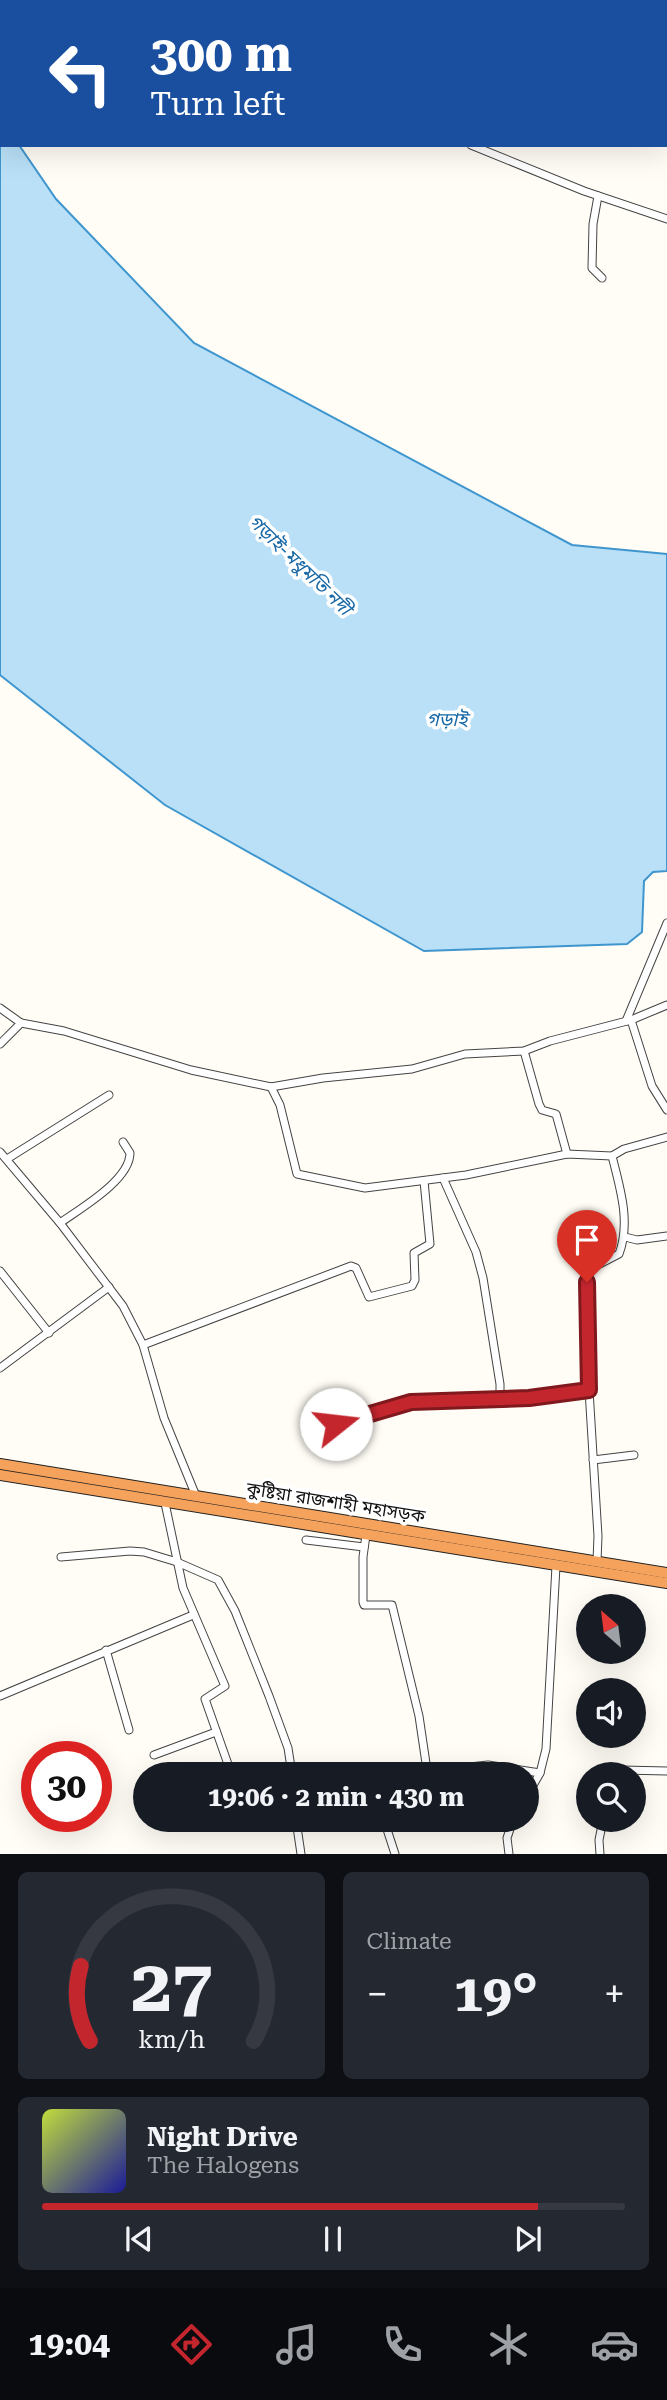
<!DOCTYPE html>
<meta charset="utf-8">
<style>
:root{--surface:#171b24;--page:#242831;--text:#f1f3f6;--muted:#9ea1a6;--line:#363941;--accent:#c4262e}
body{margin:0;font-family:"Roboto Serif","Noto Sans Bengali",serif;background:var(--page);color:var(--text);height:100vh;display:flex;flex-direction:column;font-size:26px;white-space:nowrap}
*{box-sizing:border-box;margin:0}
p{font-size:23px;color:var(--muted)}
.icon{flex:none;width:38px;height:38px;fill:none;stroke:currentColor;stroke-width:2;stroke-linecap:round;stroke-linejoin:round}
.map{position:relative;height:1854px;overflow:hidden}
.details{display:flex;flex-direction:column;gap:18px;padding:18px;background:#0d0f14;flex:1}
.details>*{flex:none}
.banner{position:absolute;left:0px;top:0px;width:668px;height:147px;box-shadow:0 7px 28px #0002;background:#1a4fa0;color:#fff;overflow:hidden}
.needle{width:46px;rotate:332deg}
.buttons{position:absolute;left:576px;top:1594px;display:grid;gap:14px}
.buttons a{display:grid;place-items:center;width:70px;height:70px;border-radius:50%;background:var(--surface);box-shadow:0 7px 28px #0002;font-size:35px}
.speed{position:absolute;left:21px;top:1741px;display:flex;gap:14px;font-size:35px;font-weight:700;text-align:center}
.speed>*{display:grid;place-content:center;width:91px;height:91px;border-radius:50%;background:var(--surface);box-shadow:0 7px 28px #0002;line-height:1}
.speed .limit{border:10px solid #d22;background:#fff;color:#111}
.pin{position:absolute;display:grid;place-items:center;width:60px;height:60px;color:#fff;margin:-72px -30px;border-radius:50% 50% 50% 0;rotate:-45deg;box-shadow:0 0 7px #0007}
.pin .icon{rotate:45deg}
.me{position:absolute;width:77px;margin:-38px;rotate:74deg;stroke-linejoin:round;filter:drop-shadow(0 0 5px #0008)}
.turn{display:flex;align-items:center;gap:24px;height:147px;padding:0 35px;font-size:32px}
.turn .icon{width:91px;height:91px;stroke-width:2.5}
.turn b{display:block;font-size:49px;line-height:60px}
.big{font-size:52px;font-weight:700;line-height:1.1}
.details .tile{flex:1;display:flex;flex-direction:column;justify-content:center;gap:10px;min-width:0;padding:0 24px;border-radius:10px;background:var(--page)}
.details .dial{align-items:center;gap:0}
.dial svg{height:182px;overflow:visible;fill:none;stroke:var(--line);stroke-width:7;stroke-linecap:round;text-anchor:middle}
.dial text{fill:var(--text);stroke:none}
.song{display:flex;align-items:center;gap:21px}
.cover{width:84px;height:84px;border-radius:10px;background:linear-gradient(135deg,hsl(70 70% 55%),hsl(240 70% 35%))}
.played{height:7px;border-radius:4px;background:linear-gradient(90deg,var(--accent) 85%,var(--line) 85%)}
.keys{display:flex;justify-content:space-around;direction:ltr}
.heat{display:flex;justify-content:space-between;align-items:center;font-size:38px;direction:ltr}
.details .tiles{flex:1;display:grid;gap:18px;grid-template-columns:1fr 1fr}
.tile:last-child{grid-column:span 2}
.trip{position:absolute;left:133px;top:1762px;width:406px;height:70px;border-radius:35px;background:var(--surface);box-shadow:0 7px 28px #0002;font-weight:700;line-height:70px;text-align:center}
.tab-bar{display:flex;height:112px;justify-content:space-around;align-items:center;background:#090b0e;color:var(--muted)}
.tab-bar .icon{width:49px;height:49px}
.tab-bar .current{color:var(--accent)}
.tab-bar b{font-size:32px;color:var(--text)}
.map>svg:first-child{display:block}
.water{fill:#b9e0f7;stroke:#3f96cf;stroke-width:2}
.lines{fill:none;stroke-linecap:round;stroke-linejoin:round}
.minor-casing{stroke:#444;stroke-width:9}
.highway-casing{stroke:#222;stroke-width:12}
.minor{stroke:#fff;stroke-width:7}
.highway{stroke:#f5a25d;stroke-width:10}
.route-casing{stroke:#7f191e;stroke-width:18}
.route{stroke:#c4262e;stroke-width:12}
.labels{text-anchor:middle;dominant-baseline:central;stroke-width:7;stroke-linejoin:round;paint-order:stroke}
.street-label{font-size:18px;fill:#111;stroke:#fff}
.water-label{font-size:19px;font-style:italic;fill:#1768a6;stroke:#fff}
</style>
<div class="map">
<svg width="667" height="1854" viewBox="0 0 667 1854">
<rect width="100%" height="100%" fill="#fffdf5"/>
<!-- water -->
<polygon class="water" points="0,118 2,145 19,145 56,199 194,343 572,545 667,554 667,871 653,872 644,881 642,932 627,944 424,951 165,805 0,675"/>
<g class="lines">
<defs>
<g id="minor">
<polyline points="256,0 258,2"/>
<polyline points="471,145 584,191 667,219"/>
<polyline points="598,196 593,224 592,268 602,278"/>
<polyline points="0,1008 21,1023 64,1031 191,1070 271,1087 323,1078 412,1069 465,1054 524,1051 550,1041 631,1020 667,1005"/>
<polyline points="631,1020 652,1086 667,1110"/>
<polyline points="626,1021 667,923"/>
<polyline points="0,1044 21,1023"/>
<polyline points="524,1051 539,1104 542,1110 556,1114 567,1154"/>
<polyline points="271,1087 280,1105 297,1174 365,1188 466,1175 567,1154 612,1156 624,1149 667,1137"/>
<polyline points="0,1152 60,1223 123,1306 143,1345 164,1418 196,1496"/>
<polyline points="7,1159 109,1095"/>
<polyline points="443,1178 476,1252 483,1278 500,1384 500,1393 496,1400"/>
<path d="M60,1223C81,1208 130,1180 130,1153L123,1142"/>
<polyline points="625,1237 637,1240 667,1236"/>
<polyline points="0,1271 49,1333"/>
<polyline points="143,1345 351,1266 356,1268 369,1297 412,1286 415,1280 414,1253 430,1244 424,1181"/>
<polyline points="0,1368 109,1287"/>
<polyline points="320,1428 410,1402 529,1398 589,1390"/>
<polyline points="593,1460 634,1455"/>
<polyline points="165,1503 183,1588 225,1686 205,1699 229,1767"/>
<polyline points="366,1535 363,1557 363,1602 364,1605 392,1605 419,1716 427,1770"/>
<polyline points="306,1540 364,1547"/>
<polyline points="61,1557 130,1551 144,1552 177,1562 218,1580 235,1611 269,1696 288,1748 292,1774"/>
<path d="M597,1561L598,1536L589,1390L587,1281L592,1268L619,1254C631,1222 620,1188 612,1156"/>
<polyline points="106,1650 129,1730"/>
<polyline points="0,1696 193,1615"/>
<polyline points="154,1755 216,1732"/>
<polyline points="404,1774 488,1765 540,1773"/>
<polyline points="618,1774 622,1770 667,1771"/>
<polyline points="527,1796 540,1773 546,1749 556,1566"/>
<polyline points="296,1820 301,1854"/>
<polyline points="384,1820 395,1854"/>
<polyline points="509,1854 507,1838 513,1820"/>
<polyline points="600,1854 599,1840 603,1820"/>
</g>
<g id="highway">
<polyline points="0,1464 667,1573"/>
<polyline points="0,1475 667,1583"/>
</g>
</defs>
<!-- minor casing -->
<use href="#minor" class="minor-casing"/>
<!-- highway casing -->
<use href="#highway" class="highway-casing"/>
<!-- minor -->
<use href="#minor" class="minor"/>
<!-- highway -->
<use href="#highway" class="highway"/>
</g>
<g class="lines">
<defs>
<polyline id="route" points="336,1424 411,1402 529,1398 589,1390 587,1282"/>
</defs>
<!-- route casing -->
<use href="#route" class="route-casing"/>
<!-- route -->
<use href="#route" class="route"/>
</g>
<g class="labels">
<!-- street labels -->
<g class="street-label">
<text transform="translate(336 1502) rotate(9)">কুষ্টিয়া রাজশাহী মহাসড়ক</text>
</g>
<!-- water labels -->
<g class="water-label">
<text transform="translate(300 565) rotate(44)">গড়াই-মধুমতি নদী</text>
<text x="447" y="719">গড়াই</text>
</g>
</g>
</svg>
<div class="buttons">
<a><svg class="needle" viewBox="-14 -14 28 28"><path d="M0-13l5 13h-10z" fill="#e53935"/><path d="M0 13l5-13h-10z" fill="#9ea1a6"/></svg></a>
<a><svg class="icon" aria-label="sound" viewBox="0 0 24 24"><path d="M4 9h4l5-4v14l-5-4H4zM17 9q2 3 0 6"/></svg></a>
<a><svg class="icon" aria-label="search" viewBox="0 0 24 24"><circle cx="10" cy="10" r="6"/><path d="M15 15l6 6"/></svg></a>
</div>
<div class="speed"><div class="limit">30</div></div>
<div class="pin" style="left:587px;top:1282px;background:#d93025"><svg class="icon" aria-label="arrive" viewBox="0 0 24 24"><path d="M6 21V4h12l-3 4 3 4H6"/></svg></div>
<svg class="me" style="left:336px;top:1424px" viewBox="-20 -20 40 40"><circle r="19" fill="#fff"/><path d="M0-13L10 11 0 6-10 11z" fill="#c4262e"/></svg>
<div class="trip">19:06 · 2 min · 430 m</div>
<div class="banner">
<div class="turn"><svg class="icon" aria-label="left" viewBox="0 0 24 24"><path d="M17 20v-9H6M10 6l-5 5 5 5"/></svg><div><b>300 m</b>Turn left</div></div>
</div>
</div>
<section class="details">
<div class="tiles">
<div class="tile dial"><svg viewBox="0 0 100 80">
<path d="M14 69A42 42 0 1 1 86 69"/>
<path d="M14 69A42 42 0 0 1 10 36" stroke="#c4262e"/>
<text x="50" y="56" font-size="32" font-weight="700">27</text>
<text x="50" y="72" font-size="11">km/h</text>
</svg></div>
<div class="tile"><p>Climate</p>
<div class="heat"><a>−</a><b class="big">19°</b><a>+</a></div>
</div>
<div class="tile">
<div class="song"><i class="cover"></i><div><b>Night Drive</b><p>The Halogens</p></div></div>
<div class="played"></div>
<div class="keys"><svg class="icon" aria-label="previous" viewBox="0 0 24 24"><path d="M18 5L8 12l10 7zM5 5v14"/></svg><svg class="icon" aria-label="pause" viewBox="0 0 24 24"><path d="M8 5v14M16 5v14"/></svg><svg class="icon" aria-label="next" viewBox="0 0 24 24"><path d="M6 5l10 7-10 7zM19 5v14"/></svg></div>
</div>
</div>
</section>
<nav class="tab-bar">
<b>19:04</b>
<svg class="icon current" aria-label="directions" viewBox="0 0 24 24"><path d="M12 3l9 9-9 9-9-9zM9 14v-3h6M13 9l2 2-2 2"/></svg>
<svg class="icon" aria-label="music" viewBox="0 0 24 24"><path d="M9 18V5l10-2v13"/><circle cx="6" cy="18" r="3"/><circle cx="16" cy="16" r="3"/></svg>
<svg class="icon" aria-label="phone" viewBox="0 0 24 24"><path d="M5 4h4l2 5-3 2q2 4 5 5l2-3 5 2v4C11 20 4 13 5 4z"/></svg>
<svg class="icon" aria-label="climate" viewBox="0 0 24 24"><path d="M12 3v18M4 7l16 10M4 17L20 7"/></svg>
<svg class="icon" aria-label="car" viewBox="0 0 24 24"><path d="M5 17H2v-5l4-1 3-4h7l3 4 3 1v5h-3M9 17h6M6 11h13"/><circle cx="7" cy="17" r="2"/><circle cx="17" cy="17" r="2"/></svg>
</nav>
